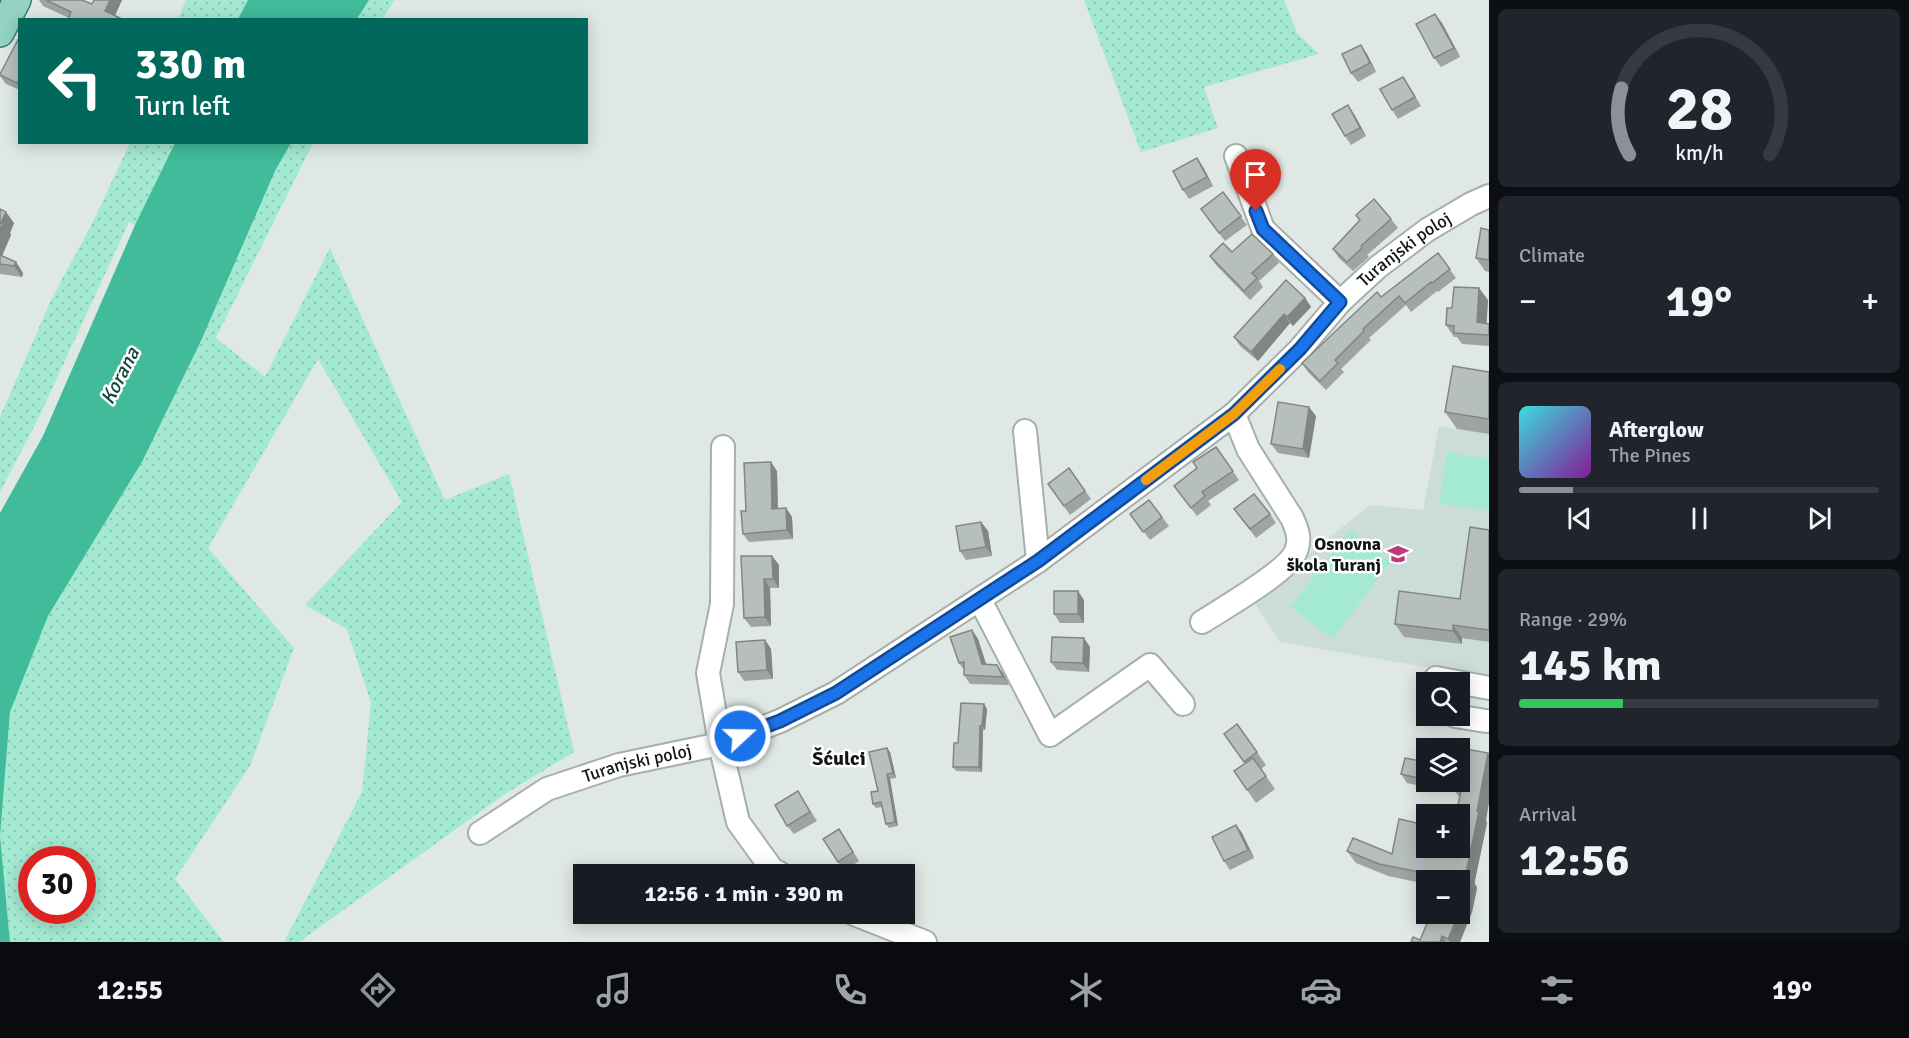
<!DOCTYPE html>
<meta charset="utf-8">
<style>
:root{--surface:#171b24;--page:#20242c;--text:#f1f3f6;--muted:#9ea1a6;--line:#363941;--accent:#8c9099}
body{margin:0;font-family:Signika,sans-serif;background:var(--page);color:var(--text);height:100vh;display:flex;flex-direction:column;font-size:22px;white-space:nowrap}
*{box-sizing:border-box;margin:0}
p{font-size:20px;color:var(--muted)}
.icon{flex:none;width:33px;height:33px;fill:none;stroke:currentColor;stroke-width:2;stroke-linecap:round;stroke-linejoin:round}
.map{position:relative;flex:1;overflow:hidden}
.panel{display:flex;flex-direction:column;gap:9px;padding:9px;background:#0d0f14;width:420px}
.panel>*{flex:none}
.hud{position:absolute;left:18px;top:18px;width:570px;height:126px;border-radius:0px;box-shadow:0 3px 15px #0003;background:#00695c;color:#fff;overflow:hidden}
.buttons{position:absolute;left:1416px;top:672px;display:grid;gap:12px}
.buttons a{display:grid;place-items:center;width:54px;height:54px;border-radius:0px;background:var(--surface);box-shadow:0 3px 15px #0003;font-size:30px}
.speed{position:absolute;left:18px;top:846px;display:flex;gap:12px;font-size:30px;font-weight:700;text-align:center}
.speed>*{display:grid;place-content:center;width:78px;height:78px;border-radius:50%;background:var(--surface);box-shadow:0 3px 15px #0003;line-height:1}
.speed .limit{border:9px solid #d22;background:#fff;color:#111}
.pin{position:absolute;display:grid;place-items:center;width:51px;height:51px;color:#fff;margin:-62px -26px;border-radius:50% 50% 50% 0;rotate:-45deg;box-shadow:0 0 6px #0007}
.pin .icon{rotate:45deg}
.me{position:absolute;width:66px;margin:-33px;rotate:69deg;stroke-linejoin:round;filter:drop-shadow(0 0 4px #0008)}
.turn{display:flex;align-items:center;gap:21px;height:126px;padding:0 18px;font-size:27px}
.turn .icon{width:78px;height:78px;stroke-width:2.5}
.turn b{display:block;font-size:42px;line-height:51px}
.big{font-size:45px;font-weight:800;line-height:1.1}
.panel .widget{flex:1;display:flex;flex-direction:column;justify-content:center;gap:9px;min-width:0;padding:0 21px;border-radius:9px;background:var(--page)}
.panel .dial{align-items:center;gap:0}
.dial svg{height:156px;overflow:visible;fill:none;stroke:var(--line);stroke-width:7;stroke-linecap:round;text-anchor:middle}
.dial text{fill:var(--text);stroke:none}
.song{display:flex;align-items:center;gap:18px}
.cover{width:72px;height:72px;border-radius:9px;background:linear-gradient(135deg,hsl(180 70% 55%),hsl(290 70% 35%))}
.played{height:6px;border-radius:3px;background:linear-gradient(90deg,var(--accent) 15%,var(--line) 15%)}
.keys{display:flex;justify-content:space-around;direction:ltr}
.heat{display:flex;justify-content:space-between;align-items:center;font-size:33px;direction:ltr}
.charge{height:9px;border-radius:4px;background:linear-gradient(90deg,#34c759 29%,var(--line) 0)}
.trip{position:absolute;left:573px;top:864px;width:342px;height:60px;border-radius:0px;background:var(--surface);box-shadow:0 3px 15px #0003;font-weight:800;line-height:60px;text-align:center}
.menu{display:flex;height:96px;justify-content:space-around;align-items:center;background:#090b0e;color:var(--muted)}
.menu .icon{width:42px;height:42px}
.menu .active{color:var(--accent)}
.menu b{font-size:27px;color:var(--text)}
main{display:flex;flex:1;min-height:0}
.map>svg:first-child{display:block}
.built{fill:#ccddd7}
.grass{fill:url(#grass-dots);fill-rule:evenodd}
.pitch{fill:#a4e9d2}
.water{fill:#42bb9b}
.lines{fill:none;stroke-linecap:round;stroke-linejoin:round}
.minor-casing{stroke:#a7afac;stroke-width:26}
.major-casing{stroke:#387d69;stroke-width:30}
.minor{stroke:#fff;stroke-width:22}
.major{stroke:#94d3c1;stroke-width:27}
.wall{fill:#9da4a2}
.shaded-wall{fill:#808684}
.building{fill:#b7bfbc;stroke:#808684;stroke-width:1.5}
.route-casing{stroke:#114b97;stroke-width:15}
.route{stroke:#1a73e8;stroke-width:10}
.slow{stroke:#f59e0b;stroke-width:10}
.labels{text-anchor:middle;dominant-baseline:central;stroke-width:5;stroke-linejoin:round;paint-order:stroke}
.street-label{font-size:18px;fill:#121514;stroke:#fff}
.poi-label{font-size:18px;font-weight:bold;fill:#121514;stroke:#fff;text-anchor:end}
.water-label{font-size:20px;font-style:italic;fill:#114537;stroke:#fff}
.neighbourhood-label{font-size:20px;font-weight:bold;fill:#121514;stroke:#fff}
</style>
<main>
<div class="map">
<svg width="1489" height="942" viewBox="0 0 1489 942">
<defs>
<pattern id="grass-dots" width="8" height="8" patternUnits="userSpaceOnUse" patternTransform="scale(1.5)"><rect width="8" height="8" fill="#a4e9d2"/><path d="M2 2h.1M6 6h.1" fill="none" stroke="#8cc7b3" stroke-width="1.8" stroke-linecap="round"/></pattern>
</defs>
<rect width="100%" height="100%" fill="#dfe8e5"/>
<!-- built -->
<polygon class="built" points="1439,426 1489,434 1489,678 1280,642 1252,599 1370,505 1423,510"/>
<!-- grass -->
<g class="grass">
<polygon points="186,0 248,0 238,19 178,19"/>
<polygon points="369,0 395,0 382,19 357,20"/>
<polygon points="1084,0 1284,0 1297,33 1319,54 1204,87 1218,128 1141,152"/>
<polygon points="130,143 175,143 135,225 129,222 39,417 0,492 0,417 52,298 93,222"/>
<path d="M291,143H313L216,338L265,377L330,248L445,500L509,474L574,752L502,796L299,942H284L362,792L371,703L347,629L305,605L402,502L318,359L208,548L294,648L250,766L175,879L224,942H10L0,836L10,712L48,616L142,462L200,343L275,171ZM32,860H82V910H32Z"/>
</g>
<!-- pitch -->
<g class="pitch">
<polygon points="1447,452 1489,459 1489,511 1439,503"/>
<polygon points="1350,530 1391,562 1332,639 1291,607"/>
</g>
<!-- water -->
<g class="water">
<polygon points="248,0 369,0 357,19 238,19"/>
<polygon points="175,143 291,143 275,171 200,343 142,462 48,616 10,712 0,836 10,942 0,942 0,513 43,436 135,225"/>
</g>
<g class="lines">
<defs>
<g id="minor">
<polyline points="1236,156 1263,229 1340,302"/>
<polyline points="1025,431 1038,561"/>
<polyline points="723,447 722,604 708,673 720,744 738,822 772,869 781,874"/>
<polyline points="980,600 1050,735 1150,665 1183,704"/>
<path d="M1202,622C1222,609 1289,571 1296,551C1301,539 1297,529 1292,518L1248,449L1234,414"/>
<polyline points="1436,682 1436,678 1489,688"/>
<polyline points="1455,716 1486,721"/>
<path id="s1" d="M480,833L547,789L619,765L720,744L780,721L836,693L1038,561L1234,414L1300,349L1340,302L1378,267L1427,230L1471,204L1489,196"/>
<polyline points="854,914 925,942"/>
</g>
<polyline id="major" points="0,33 17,0"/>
</defs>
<!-- minor casing -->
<use href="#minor" class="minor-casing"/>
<!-- major casing -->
<use href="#major" class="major-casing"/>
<!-- minor -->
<use href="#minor" class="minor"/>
<!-- major -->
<use href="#major" class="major"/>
</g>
<!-- wall -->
<g class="wall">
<polygon points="39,0 82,0 92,4 94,0 122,0 115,15 69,18 43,6"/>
<polygon points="1442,23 1460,57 1441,67 1434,58"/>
<polygon points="20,36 20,90 6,84 0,76 0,74"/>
<polygon points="1367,54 1376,72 1358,82 1351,73"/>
<polygon points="1403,77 1409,86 1421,106 1398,119 1392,110"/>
<polygon points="1354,114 1366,136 1351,145 1345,136"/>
<polygon points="1197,158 1203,167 1213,186 1189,199 1183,190"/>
<polygon points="1223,192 1247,225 1225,241 1207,218"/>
<polygon points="0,209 14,223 10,233 11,235 2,256 16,262 23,273 22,277 0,274"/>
<polygon points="1356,215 1391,219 1398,228 1367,255 1369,257 1353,271 1339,258 1333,249 1360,221"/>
<polygon points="1489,230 1489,272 1485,271 1476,258"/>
<polygon points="1232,252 1273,254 1279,263 1259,281 1263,287 1250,300 1216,265 1210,256"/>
<polygon points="1438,253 1456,278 1438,292 1437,291 1411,312 1406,305 1369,338 1371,340 1341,369 1344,372 1326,390 1308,372 1302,363 1381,297"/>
<polygon points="1305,298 1311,307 1293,326 1290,323 1258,361 1240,346 1234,337"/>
<polygon points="1488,300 1486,324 1489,324 1489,346 1462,344 1457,337 1454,337 1446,325 1452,308"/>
<polygon points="1489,372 1489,434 1457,429 1445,412"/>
<polygon points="1316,416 1309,458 1278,453 1271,444"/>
<polygon points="1216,447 1239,480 1208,501 1211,505 1197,516 1174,486 1197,468"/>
<polygon points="1069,468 1091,499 1070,515 1048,484"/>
<polygon points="777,471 778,508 786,508 792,517 793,539 749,542 743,534 746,511"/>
<polygon points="1234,509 1270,514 1276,523 1256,538"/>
<polygon points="1130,514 1162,517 1169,526 1150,540"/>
<polygon points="981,522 988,531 992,556 966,560 960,551"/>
<polygon points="1489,530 1489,642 1462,638 1462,644 1404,637 1395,624 1460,599"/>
<polygon points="772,556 779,565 779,588 770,588 771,626 751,627 744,618"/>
<polygon points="1084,600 1084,623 1060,623 1054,614"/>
<polygon points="972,630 978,639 986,664 1003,673 1009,685 970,684 964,675 964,670 959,663"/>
<polygon points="765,640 771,649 773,679 744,681 738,672"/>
<polygon points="1090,647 1089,672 1057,670 1051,662"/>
<polygon points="984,704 987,709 985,730 983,730 982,772 956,771 953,767 958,743"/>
<polygon points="1237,724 1266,765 1261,769 1275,789 1256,803 1234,771 1245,763 1224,734"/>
<polygon points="890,752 896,778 890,779 898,826 889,828 886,824 882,807 876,808 873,804 878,791"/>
<polygon points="1488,753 1489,755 1489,802 1486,820 1487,823 1475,880 1475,884 1477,888 1472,912 1460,942 1411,942 1420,940 1460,880 1426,880 1426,884 1388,876 1356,863 1347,851 1392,854 1460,848 1460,798 1454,790 1454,786 1451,782 1460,782"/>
<polygon points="1426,762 1426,782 1441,782 1439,790 1407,783 1401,774"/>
<polygon points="798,791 817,821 794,834 787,826"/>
<polygon points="1236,825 1242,833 1254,858 1230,870 1224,861"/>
<polygon points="845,838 859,861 844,871 838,862"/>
</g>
<!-- shaded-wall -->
<g class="shaded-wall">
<polygon points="110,0 122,0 113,20 105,11"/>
<polygon points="1435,14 1442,23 1460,57 1454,48"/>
<polygon points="1361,45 1367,54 1376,72 1370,63"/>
<polygon points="1348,105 1354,114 1366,136 1360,128"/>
<polygon points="1197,158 1203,167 1213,186 1207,177"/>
<polygon points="6,212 14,223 10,233 11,235 0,260 0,231 1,223"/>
<polygon points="16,262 23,273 22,277 14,266"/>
<polygon points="1479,288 1488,300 1486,334 1477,322"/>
<polygon points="1305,298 1311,307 1293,326 1287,317"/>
<polygon points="1284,314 1290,323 1258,361 1251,352"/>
<polygon points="1309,407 1316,416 1309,458 1303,449"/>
<polygon points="771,462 777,471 778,518 772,509"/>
<polygon points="786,508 792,517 793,539 787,530"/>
<polygon points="981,522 988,531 992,556 986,547"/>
<polygon points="772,556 779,565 779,588 773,579"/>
<polygon points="764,579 770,588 771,626 765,617"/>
<polygon points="1078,591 1084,600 1084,623 1078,614"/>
<polygon points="1453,625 1462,638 1462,644 1453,631"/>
<polygon points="972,630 978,639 989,673 982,664"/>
<polygon points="1084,638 1090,647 1089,672 1083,663"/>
<polygon points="765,640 771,649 773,679 767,670"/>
<polygon points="997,665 1003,673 1009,685 1003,677"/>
<polygon points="984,704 987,709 985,730 982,726"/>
<polygon points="980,726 983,730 982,772 979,767"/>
<polygon points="887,748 890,752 896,778 893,773"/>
<polygon points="1488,753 1489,755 1489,802 1486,820 1487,823 1475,880 1475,884 1477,888 1472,912 1460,942 1450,942 1448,939 1460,914"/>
<polygon points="887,774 890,779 898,826 895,822"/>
<polygon points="1433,782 1441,782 1439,790"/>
<polygon points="1236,825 1242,833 1254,858 1248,850"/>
<polygon points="1442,936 1446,942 1440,942"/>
</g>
<!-- building -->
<g class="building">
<polygon points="46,0 82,0 92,4 94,0 110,0 105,11 124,20 68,20 71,12"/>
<polygon points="1435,14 1454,48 1434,58 1416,24"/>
<polygon points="20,36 20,78 17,83 0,75 0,74"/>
<polygon points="1361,45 1370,63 1351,73 1342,54"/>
<polygon points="1403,77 1415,97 1392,110 1380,89"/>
<polygon points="1348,105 1360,128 1345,136 1332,114"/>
<polygon points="1197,158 1207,177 1183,190 1173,171"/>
<polygon points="1223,192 1241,216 1219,233 1201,209"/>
<polygon points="1374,199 1391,219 1361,246 1362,248 1347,262 1333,249 1360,220 1356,215"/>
<polygon points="0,209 6,212 1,223 3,224 0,231"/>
<polygon points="1481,228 1489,230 1489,260 1476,258"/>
<polygon points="1252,234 1273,254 1252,273 1257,278 1244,291 1210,256 1223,243 1232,252"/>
<polygon points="1438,253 1450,269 1432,283 1431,282 1405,303 1399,296 1363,329 1364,331 1335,360 1338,363 1320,381 1302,363 1377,292 1381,297"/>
<polygon points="0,255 16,262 14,266 0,264"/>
<polygon points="1286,280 1305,298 1287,317 1284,314 1251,352 1234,337"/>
<polygon points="1454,287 1479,288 1477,322 1489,324 1489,335 1454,333 1454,326 1446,325 1447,308 1452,308"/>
<polygon points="1453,366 1489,372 1489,419 1445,412"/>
<polygon points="1278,402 1309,407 1303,449 1271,444"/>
<polygon points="1216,447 1233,471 1202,492 1205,496 1191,508 1174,486 1197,468 1193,462"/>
<polygon points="771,462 772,509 786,508 787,530 743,534 741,511 746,511 744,463"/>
<polygon points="1069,468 1085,491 1064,506 1048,484"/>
<polygon points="1254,494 1270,514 1250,529 1234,509"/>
<polygon points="1149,500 1162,517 1143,532 1130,514"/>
<polygon points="981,522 986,547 960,551 956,526"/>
<polygon points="1470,527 1489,530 1489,630 1453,625 1453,631 1395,624 1399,591 1460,599"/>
<polygon points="741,556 772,556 773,579 764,579 765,617 744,618"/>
<rect x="1054" y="591" width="24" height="23"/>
<polygon points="972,630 982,664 997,665 1003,677 964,675 964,662 959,663 950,637"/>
<polygon points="1052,637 1084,638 1083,663 1051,662"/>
<polygon points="765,640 767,670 738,672 736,642"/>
<polygon points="961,703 984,704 982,726 980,726 979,767 953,767 954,743 958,743"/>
<polygon points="1237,724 1257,752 1244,762 1224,734"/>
<polygon points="1450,746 1488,753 1477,811 1479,811 1467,868 1466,875 1469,876 1464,900 1460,912 1460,880 1439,880 1440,876 1379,864 1347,851 1353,838 1392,854 1399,819 1426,825 1426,848 1460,848 1460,814 1456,814 1461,791 1454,790 1455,782 1460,782 1460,748 1450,748"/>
<polygon points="887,748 893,773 887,774 895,822 886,824 881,802 873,804 871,792 878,791 869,752"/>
<polygon points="1253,758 1266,776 1247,790 1234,771"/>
<polygon points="1405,758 1426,762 1426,780 1401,774"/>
<polygon points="798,791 810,812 787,826 775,805"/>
<polygon points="1236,825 1248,850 1224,861 1212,837"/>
<polygon points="839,829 853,852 838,862 823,839"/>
<polygon points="1431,914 1459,914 1448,939 1442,936 1440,942 1411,942 1413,937 1420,940"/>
</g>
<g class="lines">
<defs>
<polyline id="route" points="740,736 780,721 836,693 1038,561 1234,414 1300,349 1340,302 1263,229 1256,211"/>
</defs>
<!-- route casing -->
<use href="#route" class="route-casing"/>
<!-- route -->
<use href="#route" class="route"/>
<!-- slow -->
<polyline class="slow" points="1146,480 1234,414 1280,369"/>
</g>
<!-- icons -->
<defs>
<symbol id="school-bare" viewBox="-9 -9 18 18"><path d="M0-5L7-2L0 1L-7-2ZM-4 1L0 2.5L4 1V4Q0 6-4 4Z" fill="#bd3a7f" stroke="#fff" stroke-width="2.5" paint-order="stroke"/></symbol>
</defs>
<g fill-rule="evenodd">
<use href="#school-bare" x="1383" y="539" width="30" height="30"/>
</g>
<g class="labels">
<!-- street labels -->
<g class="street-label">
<text stroke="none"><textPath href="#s1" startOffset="1110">Turanjski poloj</textPath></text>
<text stroke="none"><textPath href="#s1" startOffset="174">Turanjski poloj</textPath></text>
</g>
<!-- poi labels -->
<g class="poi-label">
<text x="1381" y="544">Osnovna<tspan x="1381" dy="21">škola Turanj</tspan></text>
</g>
<!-- water labels -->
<g class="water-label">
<text transform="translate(120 376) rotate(-63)">Korana</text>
</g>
<!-- neighbourhood labels -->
<g class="neighbourhood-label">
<text x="839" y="758">Šćulci</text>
</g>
</g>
</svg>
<div class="buttons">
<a><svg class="icon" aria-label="search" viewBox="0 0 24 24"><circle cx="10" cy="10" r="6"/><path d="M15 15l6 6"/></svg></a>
<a><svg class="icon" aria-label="layers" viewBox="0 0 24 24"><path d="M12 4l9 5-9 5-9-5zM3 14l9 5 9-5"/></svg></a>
<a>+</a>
<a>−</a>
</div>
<div class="speed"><div class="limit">30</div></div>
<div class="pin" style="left:1256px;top:211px;background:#d93025"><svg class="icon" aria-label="arrive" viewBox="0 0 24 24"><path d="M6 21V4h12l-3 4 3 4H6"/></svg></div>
<svg class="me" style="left:740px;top:736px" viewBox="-20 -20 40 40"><circle r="17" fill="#1a73e8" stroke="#fff" stroke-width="3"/><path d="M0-11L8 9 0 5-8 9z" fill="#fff"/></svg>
<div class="trip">12:56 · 1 min · 390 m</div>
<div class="hud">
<div class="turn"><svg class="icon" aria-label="left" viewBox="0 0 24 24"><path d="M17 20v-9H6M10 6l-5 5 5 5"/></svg><div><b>330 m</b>Turn left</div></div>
</div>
</div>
<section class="panel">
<div class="widget dial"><svg viewBox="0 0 100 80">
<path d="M14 69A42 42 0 1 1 86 69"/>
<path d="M14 69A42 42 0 0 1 10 35" stroke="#8c9099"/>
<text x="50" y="56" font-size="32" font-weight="700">28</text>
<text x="50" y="72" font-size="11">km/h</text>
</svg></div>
<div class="widget"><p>Climate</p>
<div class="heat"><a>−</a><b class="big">19°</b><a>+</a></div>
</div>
<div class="widget">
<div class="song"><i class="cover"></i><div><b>Afterglow</b><p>The Pines</p></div></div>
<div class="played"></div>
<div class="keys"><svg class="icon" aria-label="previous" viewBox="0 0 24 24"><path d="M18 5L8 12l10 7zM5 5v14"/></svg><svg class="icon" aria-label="pause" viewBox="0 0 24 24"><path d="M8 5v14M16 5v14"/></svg><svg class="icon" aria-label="next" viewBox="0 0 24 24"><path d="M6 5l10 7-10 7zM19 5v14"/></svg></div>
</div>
<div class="widget"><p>Range · 29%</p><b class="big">145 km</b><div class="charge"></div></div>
<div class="widget"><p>Arrival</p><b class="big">12:56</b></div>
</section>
</main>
<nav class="menu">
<b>12:55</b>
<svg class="icon active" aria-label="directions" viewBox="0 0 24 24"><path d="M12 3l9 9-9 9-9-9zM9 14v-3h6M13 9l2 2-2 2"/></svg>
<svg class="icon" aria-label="music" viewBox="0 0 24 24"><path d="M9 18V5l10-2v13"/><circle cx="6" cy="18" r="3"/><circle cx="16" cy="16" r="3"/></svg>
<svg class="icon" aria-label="phone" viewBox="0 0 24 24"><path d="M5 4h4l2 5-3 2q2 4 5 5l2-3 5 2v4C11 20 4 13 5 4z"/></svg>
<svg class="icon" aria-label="climate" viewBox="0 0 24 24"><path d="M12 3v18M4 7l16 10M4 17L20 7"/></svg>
<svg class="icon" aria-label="car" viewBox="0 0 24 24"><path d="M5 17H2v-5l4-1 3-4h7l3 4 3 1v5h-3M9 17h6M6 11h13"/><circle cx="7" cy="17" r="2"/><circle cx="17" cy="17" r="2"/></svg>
<svg class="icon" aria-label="filters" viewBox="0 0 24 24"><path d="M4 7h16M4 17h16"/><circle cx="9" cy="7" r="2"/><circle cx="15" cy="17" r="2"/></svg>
<b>19°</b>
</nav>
